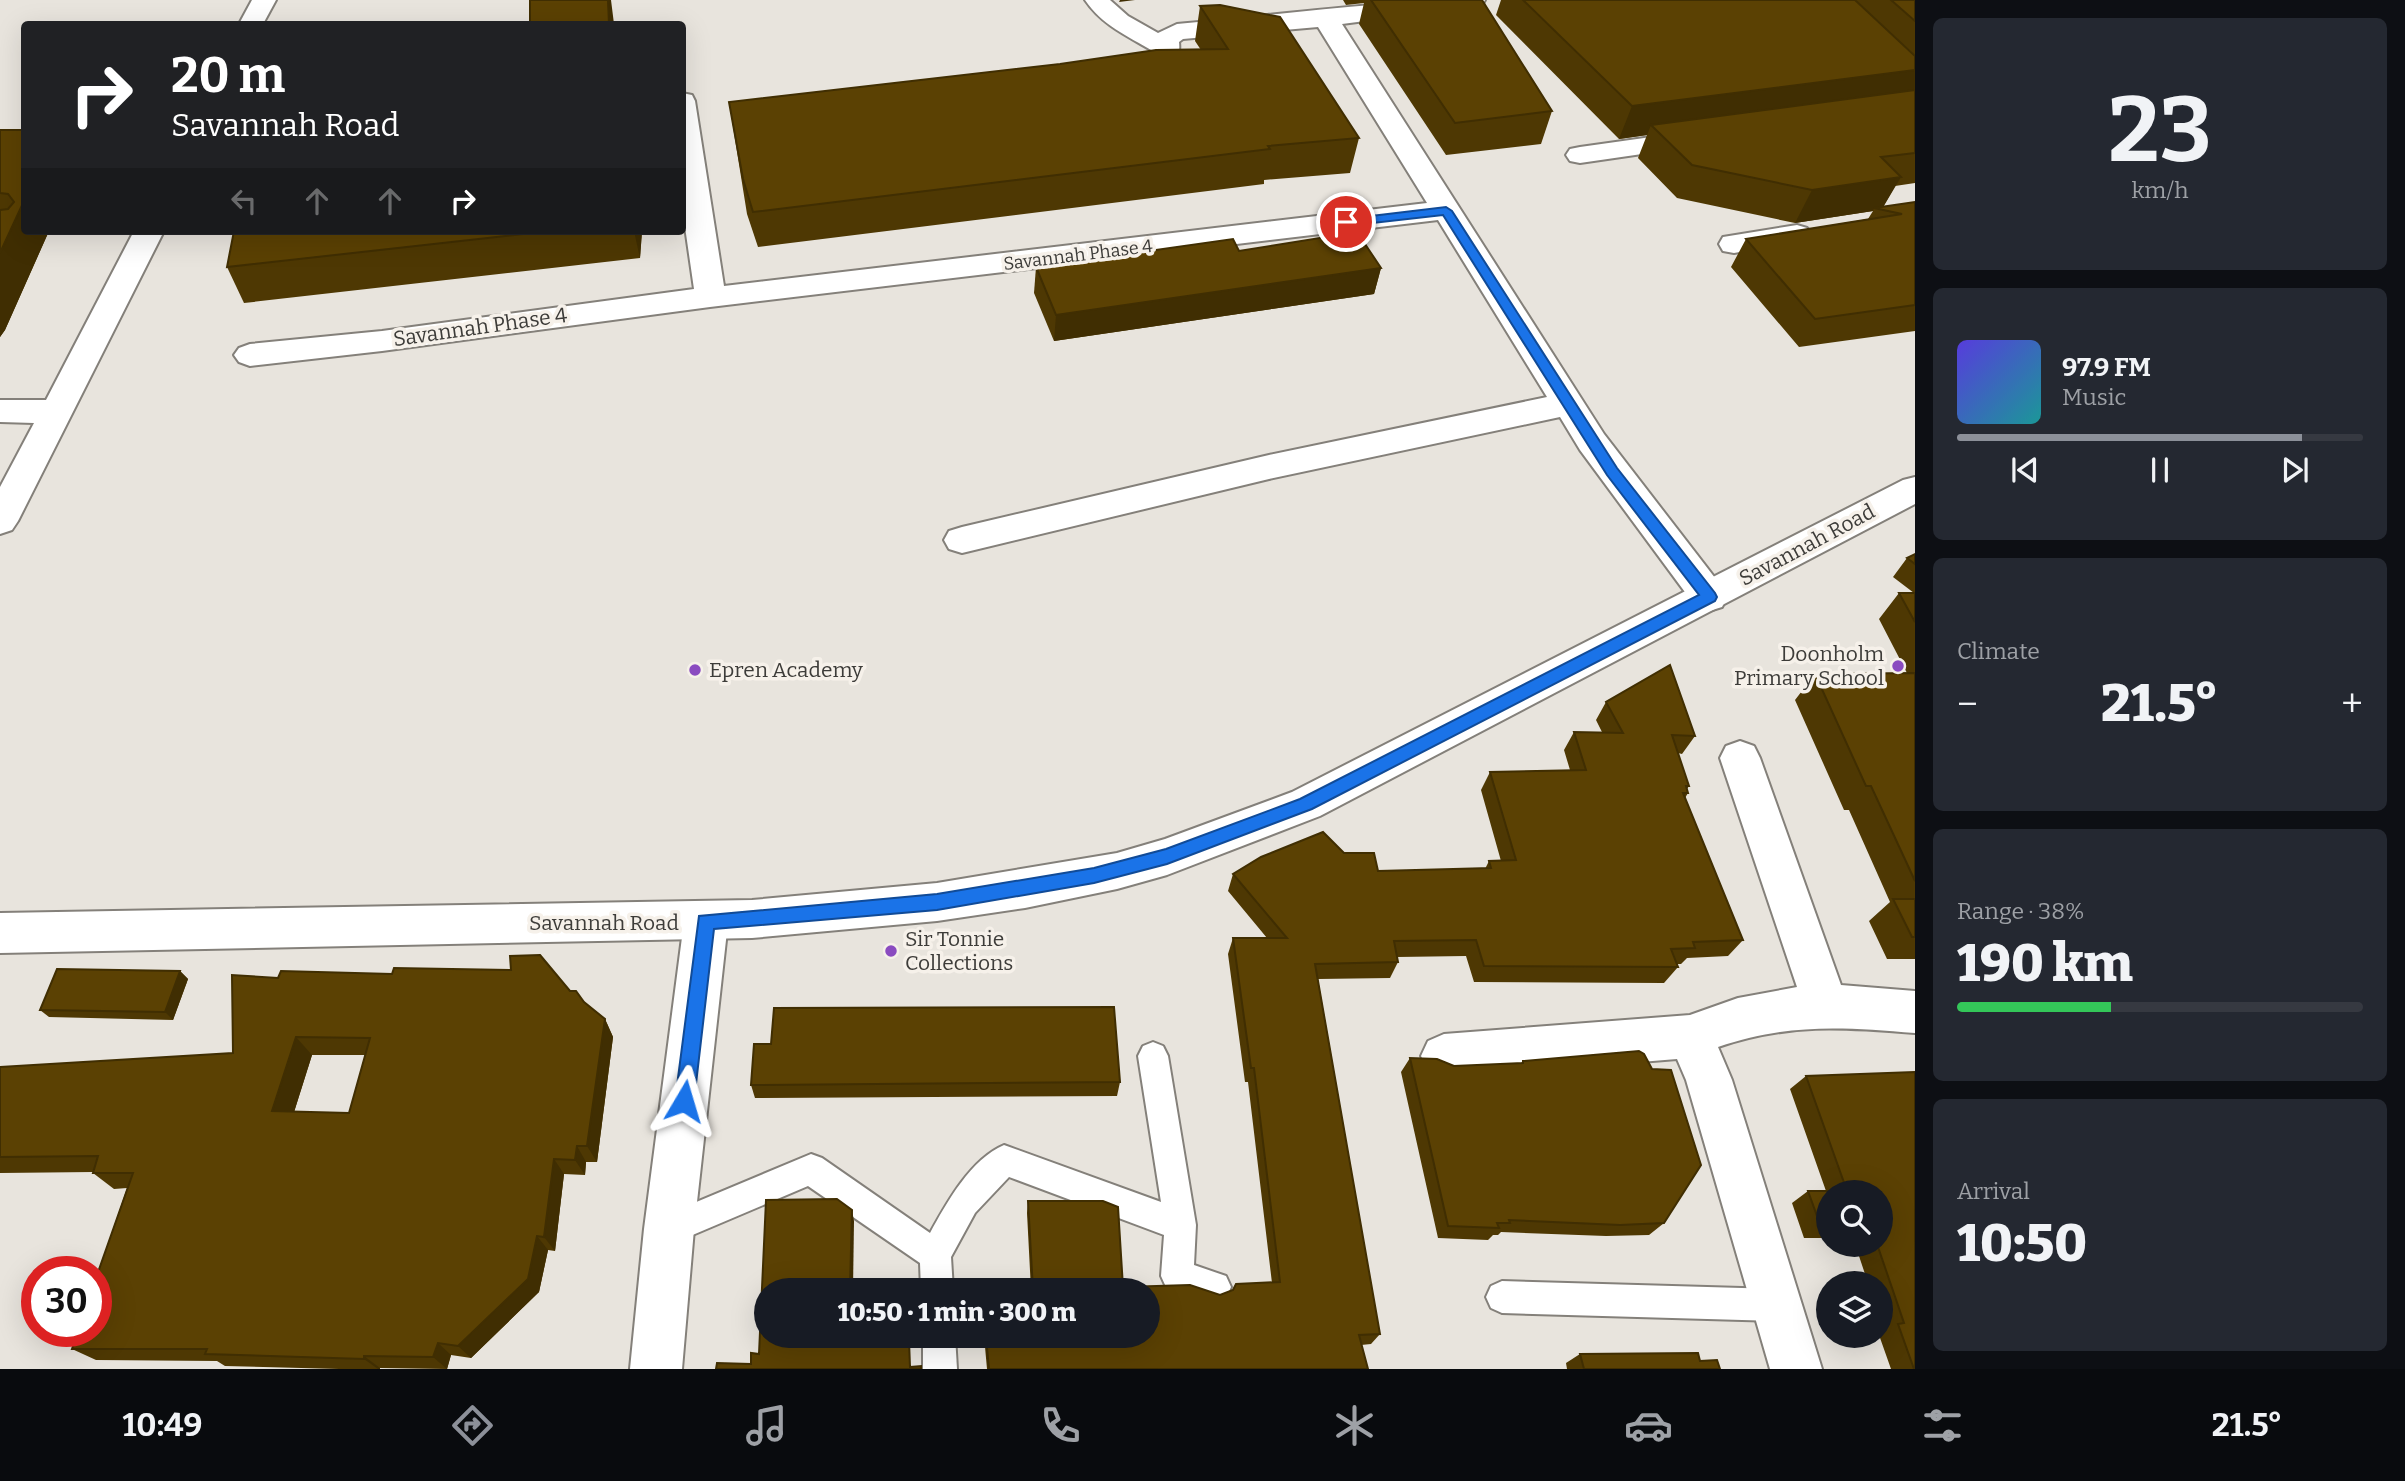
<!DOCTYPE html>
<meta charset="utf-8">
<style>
:root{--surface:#171b24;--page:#242831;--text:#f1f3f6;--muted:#9ea1a6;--line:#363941;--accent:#8c9099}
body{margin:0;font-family:Bitter,serif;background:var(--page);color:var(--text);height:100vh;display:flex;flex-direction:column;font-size:26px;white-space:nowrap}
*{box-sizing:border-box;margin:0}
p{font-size:23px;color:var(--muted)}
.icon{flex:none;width:38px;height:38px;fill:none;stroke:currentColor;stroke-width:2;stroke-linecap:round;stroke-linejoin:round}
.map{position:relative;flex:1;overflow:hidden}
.sheet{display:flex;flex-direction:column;gap:18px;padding:18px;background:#0d0f14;width:490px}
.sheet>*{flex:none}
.top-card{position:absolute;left:21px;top:21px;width:665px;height:214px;border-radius:7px;box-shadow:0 7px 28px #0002;background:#202124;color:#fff;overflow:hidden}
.controls{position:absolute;left:1816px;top:1180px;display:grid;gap:14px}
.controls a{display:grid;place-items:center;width:77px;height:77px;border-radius:50%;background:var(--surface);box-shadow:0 7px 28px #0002;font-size:35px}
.speed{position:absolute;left:21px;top:1256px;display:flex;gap:14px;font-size:35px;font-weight:700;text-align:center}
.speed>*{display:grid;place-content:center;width:91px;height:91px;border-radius:50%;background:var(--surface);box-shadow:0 7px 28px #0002;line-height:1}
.speed .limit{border:10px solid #d22;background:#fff;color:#111}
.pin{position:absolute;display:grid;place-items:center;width:60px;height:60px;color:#fff;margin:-30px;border:4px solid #fff;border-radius:50%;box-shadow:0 2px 7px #0007}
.me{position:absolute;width:77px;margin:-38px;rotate:7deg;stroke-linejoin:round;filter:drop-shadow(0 0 5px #0008)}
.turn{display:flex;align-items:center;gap:24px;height:147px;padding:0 35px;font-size:32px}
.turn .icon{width:91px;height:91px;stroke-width:2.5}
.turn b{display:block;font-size:49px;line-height:60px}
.lanes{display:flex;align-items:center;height:66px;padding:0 35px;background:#0003;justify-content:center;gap:35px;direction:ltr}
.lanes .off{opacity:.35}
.big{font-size:52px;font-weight:800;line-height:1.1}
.sheet .card{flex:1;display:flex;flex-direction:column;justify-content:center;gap:10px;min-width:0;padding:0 24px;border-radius:10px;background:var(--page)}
.sheet .dial{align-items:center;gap:0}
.dial b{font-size:91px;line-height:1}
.song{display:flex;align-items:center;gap:21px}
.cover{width:84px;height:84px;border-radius:10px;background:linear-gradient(135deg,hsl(250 70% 55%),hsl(180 70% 35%))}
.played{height:7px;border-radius:4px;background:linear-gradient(90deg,var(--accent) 85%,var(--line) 85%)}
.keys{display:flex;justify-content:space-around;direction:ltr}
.heat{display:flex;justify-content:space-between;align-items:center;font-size:38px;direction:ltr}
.charge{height:10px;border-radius:5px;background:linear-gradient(90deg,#34c759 38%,var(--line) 0)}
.trip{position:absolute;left:754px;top:1278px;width:406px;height:70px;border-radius:35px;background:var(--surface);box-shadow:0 7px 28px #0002;font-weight:800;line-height:70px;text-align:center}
.tab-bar{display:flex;height:112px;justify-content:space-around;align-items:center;background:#090b0e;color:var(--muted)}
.tab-bar .icon{width:49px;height:49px}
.tab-bar .selected{color:var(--accent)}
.tab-bar b{font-size:32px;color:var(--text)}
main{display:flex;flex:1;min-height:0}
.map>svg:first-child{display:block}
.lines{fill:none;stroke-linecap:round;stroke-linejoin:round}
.service-casing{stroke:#84807a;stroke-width:4}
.minor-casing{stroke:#84807a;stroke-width:4}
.secondary-casing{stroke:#84807a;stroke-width:4}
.service{fill:#fff;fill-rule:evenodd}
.minor{fill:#fff;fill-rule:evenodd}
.secondary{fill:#fff;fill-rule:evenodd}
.wall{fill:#4e3803;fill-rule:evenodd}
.shaded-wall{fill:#402e02}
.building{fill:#5b4103;stroke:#402e02;stroke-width:2;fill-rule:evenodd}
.route{fill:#1a73e8;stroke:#114b97;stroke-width:2}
.poi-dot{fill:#8a4bc0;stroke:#f6f1ea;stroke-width:2.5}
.labels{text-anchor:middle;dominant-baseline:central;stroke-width:7;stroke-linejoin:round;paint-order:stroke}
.far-street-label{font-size:18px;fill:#3d3c39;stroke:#f6f1ea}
.street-label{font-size:21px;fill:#3d3c39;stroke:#f6f1ea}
.poi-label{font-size:21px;fill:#3d3c39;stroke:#f6f1ea;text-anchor:start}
</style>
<main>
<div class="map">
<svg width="1915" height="1369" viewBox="0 0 1915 1369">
<rect width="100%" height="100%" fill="#e8e4dd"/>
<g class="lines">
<defs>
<g id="service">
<path d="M1153,1042L1163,1046L1168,1056L1196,1225L1194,1265L1226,1276L1231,1287L1226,1298L1215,1303L1166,1287L1161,1276L1164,1235L1009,1177L975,1213L951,1257L953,1290H921L920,1263L808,1186L669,1245L658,1240L653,1229L658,1218L811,1154L822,1158L930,1233C947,1202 971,1159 1004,1145L1161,1202L1138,1056L1143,1046Z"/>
<polygon points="1502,1281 1777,1289 1788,1294 1793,1305 1788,1316 1777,1321 1502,1313 1491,1308 1486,1297 1491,1286"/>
<polygon points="923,1335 955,1335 957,1369 923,1369"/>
</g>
<g id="minor">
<polygon points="252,0 276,0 263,24 239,24"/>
<path d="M1085,0H1110L1128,16L1158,33L1177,24C1280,15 1382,0 1485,0L1482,5L1473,7L1342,24L1604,434L1722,587L1727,597L1722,607L1709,611L1696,607L1580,450L1560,417L1269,479L962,553L949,549L944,540L949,531L962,527L1269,455L1547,397L1438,220L710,307L382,351L250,366L239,362L234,355L239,348L250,344L382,331L694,289L682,206V93L692,95L695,101L724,286L1427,203L1318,27L1183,39L1179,42C1183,75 1147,89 1119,82L1115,76L1119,70L1150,62L1153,51C1127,36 1102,25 1085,0Z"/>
<polygon points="1694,131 1704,133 1708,139 1704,145 1580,163 1570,161 1566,155 1570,149 1580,147"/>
<polygon points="1797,225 1807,228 1812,234 1807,240 1734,253 1723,251 1719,244 1723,237"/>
<polygon points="134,231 164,231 18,521 12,530 0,534 0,487 34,423 0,422 0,400 46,400"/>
<path d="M1740,741L1754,746L1760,758L1841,985L1915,991V1033C1842,1027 1789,1023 1718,1047L1732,1080L1822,1369H1770L1686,1080L1677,1059L1444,1078L1428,1071L1421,1056L1428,1041L1444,1034L1690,1015L1738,998L1797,987L1720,758L1726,746Z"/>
<polygon points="706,903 721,908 728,922 694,1229 682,1369 630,1369 644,1229 684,922 691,908"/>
</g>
<polygon id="secondary" points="1915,477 1915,504 1320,816 1167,875 1117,889 1025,908 937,921 752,938 0,953 0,913 752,900 937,883 1117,853 1165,839 1292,792 1903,480"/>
</defs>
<!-- service casing -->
<use href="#service" class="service-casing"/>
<!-- minor casing -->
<use href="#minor" class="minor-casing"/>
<!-- secondary casing -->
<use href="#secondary" class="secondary-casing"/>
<!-- service -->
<use href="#service" class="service"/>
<!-- minor -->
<use href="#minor" class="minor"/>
<!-- secondary -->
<use href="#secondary" class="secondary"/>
</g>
<!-- wall -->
<g class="wall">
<polygon points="1343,0 1482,0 1552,111 1541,144 1446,155 1359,24 1364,3 1346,5"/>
<polygon points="1501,0 1915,0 1915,183 1895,186 1883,207 1915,202 1915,331 1799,347 1731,267 1746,239 1868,219 1873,211 1795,223 1677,198 1638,158 1647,135 1619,139 1496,15"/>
<polygon points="1200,6 1359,138 1350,173 1264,180 1264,184 758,247 747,214 729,102 1060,64 1201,50 1195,41"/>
<polygon points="0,130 24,231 49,231 5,330 0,337"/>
<polygon points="234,231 642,231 640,258 244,303 227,267"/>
<polygon points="1239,251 1381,268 1374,294 1054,341 1034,293 1036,267"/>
<polygon points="1915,554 1915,959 1887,959 1869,921 1890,902 1849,810 1844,810 1795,700 1815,674 1907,673 1879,619 1899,593 1914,593 1893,577 1907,558"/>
<polygon points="1606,702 1695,736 1682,754 1678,753 1689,786 1687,789 1688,793 1685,798 1743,940 1728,956 1687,958 1681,964 1677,964 1678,967 1664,983 1474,982 1466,956 1397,957 1398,962 1390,978 1318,979 1380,1334 1371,1344 1361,1345 1368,1369 987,1369 985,1347 986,1337 1033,1337 1033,1335 1148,1335 1148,1290 1031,1290 1027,1213 1028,1201 1123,1287 1220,1295 1272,1283 1248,1082 1245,1082 1228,954 1233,938 1267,938 1228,891 1233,874 1344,853 1378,871 1485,869 1489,861 1501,861 1481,790 1490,772 1570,770 1564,750 1574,732 1602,732 1596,720"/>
<polygon points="180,971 188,979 173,1020 49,1017 40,1010"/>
<path d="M278,978L570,991L605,1019L613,1037L597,1162H586L585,1175L564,1174L555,1251L548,1250L539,1292L471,1358L451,1355L447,1369L380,1368V1369H339L225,1366L217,1361L96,1360L72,1349L127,1188L114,1189L93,1173V1172L0,1173V1067L233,1053ZM312,1055H365L349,1113L294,1112Z"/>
<polygon points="1410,1058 1454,1066 1521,1063 1523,1061 1664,1223 1649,1235 1606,1236 1501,1232 1498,1235 1493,1235 1488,1240 1438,1238 1401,1072"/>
<polygon points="1915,1072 1915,1369 1891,1369 1879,1335 1881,1335 1881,1332 1884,1330 1881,1322 1881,1283 1868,1283 1855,1244 1881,1244 1881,1192 1829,1192 1829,1238 1804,1238 1792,1203 1808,1191 1826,1191 1790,1089 1806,1076"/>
<polygon points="1120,1082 1117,1096 755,1098 751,1085"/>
<polygon points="1580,1354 1700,1361 1720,1369 1567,1369 1566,1363"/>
</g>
<!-- shaded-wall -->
<g class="shaded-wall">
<polygon points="608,0 611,0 614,24 609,24"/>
<polygon points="1120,0 1135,0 1119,2"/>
<polygon points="1915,70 1915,100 1651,125 1647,135 1619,139 1632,106"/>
<polygon points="1901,177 1882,209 1874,208 1873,211 1795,223 1812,190"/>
<polygon points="24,201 24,231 49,231 5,330 0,337 0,253"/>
<polygon points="634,231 642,231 640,258"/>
<polygon points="1381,268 1374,294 1054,341 1056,315"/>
<polygon points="180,971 188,979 173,1020 165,1012"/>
<polygon points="605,1019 613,1037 597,1162 587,1146"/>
<polygon points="296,1037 312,1055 289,1128 272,1111"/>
<polygon points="577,1146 586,1162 585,1175 575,1160"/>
<polygon points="554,1159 564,1174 555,1251 544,1237"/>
<polygon points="852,1210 854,1221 853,1290 850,1290"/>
<polygon points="537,1236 548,1250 539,1292 471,1358 458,1346"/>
<polygon points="438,1343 451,1355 447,1369 433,1357"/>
<polygon points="364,1356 380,1368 380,1369 378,1369 364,1359"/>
</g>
<!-- building -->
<g class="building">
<polygon points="530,0 608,0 609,24 530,24"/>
<polygon points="1371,0 1482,0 1552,111 1455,123"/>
<polygon points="1523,0 1855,0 1915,56 1915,70 1632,106"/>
<polygon points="1891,0 1915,0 1915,21"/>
<polygon points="1220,5 1280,17 1359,138 1268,146 1270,149 753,212 743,179 729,102 1060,64 1156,50 1228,49 1200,6"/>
<polygon points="1915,90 1915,153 1881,157 1901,177 1812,190 1692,165 1651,125"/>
<polygon points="0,130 24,130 24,201 0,253 0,210 8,209 14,202 8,194 0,193"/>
<polygon points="1915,202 1915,305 1815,319 1746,239 1902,214 1874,208"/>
<polygon points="234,231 551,231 227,267"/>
<polygon points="1357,232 1381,268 1056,315 1036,267 1233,239 1239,251"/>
<polygon points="1915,554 1915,564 1907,558"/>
<polygon points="1899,593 1915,593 1915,622"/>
<polygon points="1670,665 1695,736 1672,735 1689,786 1686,786 1688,793 1683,793 1743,940 1693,942 1695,948 1671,949 1678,967 1484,966 1476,940 1394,941 1398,962 1315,964 1380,1334 1359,1335 1368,1369 989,1369 986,1337 1035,1337 1035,1335 1148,1335 1148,1290 1033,1290 1028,1201 1103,1201 1118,1207 1123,1287 1190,1285 1220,1295 1233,1290 1236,1284 1280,1282 1254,1068 1251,1068 1233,938 1287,938 1233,874 1261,857 1323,832 1344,853 1374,853 1378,871 1491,868 1489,861 1516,860 1490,772 1586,770 1574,732 1623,733 1606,702"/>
<polygon points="1915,673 1915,881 1871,786 1866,786 1815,674"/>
<polygon points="1893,899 1915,899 1915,937 1912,937"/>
<path d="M540,955L570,991H576L584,1002L605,1019L587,1146H577L575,1160L554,1159L544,1237L537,1236L528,1279L458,1346L438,1343L433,1357L364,1356V1359L205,1354L207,1349H72L78,1332H96V1278L133,1173H93L98,1156L0,1157V1067L233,1053L232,975L278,978L281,971L392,974L394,968L511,970L510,956ZM296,1037L370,1038L349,1113L272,1111Z"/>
<polygon points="57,969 180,971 165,1012 40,1010"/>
<polygon points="1114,1007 1120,1082 751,1085 754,1044 771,1044 774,1008"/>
<polygon points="1639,1051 1644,1054 1652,1069 1671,1070 1701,1165 1664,1223 1620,1225 1509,1220 1510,1223 1497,1223 1499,1228 1448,1226 1410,1058 1437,1059 1454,1066 1523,1063 1523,1061"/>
<polygon points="1915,1072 1915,1369 1914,1369 1898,1324 1904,1323 1877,1244 1881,1244 1881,1192 1829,1192 1829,1227 1821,1227 1808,1191 1847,1191 1806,1076"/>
<polygon points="837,1199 852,1210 850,1290 766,1290 766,1335 875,1335 875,1341 909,1340 910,1367 921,1366 921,1369 716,1369 717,1363 751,1364 751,1353 759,1354 766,1200"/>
<polygon points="1698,1353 1700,1361 1717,1360 1720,1369 1584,1369 1580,1354"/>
</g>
<!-- route -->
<polygon class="route" points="1446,207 1452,211 1617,468 1715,593 1717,597 1715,601 1312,809 1167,864 1094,883 937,910 714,929 694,1101 691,1108 684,1110 677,1108 675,1101 699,916 937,894 1094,868 1166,849 1300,799 1699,595 1607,475 1443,215 1346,226 1340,222 1346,219"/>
<!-- markers -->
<g class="poi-dot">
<circle cx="1898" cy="666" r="7"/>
<circle cx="695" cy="670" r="7"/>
<circle cx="891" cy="951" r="7"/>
</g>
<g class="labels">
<!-- far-street labels -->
<g class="far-street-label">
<text transform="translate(1078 255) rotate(-7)">Savannah Phase 4</text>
</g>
<!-- street labels -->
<g class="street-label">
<text transform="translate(480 327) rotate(-8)">Savannah Phase 4</text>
<text transform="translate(1807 545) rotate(-28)">Savannah Road</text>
<text x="604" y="923">Savannah Road</text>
</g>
<!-- poi labels -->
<g class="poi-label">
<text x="1884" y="654" text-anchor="end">Doonholm<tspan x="1884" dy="24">Primary School</tspan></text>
<text x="709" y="670">Epren Academy</text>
<text x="905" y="939">Sir Tonnie<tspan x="905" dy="24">Collections</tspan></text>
</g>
</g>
</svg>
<div class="controls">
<a><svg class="icon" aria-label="search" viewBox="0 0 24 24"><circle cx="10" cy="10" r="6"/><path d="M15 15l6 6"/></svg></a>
<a><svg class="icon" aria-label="layers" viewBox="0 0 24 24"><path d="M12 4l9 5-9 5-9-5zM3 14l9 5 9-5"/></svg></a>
</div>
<div class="speed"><div class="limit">30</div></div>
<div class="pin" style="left:1346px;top:222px;background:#d93025"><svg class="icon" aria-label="arrive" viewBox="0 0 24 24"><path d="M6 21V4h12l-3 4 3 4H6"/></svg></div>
<svg class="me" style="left:684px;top:1101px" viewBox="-20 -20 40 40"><path d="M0-17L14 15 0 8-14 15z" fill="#1a73e8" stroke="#fff" stroke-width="4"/></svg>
<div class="trip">10:50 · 1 min · 300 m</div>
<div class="top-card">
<div class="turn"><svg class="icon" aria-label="right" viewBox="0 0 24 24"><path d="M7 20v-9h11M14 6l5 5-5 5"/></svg><div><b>20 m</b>Savannah Road</div></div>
<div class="lanes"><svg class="icon off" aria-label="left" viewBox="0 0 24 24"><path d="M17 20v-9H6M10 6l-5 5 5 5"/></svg><svg class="icon off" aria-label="ahead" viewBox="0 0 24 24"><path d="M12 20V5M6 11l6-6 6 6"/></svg><svg class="icon off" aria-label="ahead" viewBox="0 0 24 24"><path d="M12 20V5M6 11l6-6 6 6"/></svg><svg class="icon" aria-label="right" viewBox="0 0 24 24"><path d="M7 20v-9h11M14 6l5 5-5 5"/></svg></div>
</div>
</div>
<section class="sheet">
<div class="card dial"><b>23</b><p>km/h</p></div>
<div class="card">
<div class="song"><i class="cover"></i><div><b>97.9 FM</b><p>Music</p></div></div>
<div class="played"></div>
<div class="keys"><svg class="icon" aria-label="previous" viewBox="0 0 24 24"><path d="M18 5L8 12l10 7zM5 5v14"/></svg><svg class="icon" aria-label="pause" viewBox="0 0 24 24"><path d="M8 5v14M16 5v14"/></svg><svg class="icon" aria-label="next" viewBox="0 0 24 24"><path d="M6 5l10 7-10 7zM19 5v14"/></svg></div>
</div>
<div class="card"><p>Climate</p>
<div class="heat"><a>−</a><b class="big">21.5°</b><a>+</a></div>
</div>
<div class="card"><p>Range · 38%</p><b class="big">190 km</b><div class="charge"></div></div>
<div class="card"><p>Arrival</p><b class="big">10:50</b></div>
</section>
</main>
<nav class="tab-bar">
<b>10:49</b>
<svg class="icon selected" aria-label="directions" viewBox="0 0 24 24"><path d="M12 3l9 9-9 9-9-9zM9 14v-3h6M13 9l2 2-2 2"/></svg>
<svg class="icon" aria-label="music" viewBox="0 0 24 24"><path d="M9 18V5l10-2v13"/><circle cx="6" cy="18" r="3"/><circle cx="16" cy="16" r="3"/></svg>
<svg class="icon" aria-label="phone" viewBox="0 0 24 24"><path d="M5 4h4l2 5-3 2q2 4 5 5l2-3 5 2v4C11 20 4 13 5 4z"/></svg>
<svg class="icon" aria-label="climate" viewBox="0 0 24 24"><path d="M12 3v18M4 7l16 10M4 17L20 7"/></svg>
<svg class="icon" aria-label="car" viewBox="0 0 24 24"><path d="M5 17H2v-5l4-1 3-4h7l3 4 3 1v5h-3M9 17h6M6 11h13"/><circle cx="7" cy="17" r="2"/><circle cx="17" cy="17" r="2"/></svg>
<svg class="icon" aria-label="filters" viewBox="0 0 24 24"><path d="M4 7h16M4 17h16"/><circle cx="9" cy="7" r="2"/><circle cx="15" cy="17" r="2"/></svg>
<b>21.5°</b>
</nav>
